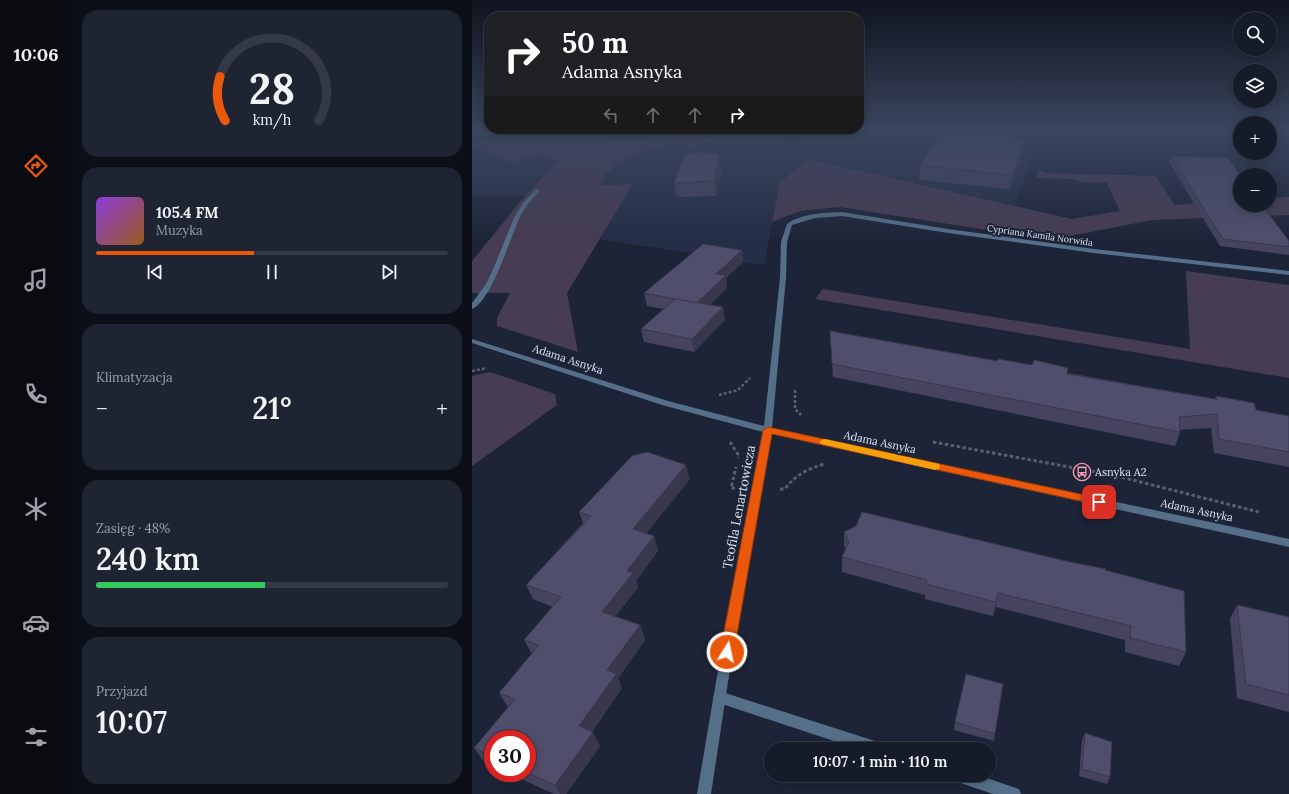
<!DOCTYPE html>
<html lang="pl">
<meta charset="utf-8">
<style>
:root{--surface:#161b2a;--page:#1f2432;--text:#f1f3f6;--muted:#9ea1a8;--line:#353947;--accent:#ea580c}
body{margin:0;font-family:Lora,serif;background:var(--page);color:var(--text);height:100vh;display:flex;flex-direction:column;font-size:15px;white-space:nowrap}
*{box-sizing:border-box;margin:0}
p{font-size:13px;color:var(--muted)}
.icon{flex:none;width:22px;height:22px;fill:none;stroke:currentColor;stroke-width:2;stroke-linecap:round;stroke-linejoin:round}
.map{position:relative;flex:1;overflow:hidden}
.side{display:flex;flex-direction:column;gap:10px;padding:10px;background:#0c0f17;width:400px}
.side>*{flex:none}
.guide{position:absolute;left:12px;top:12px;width:380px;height:122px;border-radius:16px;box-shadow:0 2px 10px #0003,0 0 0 1px var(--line);background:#202124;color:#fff;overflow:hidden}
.fabs{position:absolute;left:761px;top:12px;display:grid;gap:8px}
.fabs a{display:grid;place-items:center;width:44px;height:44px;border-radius:50%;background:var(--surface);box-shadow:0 2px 10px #0003,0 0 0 1px var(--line);font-size:20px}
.speed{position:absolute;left:12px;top:730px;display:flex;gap:8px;font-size:20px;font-weight:700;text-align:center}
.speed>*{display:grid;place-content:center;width:52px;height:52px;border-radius:50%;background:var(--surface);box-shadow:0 2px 10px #0003,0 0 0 1px var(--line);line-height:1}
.speed .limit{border:6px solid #d22;background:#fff;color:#111}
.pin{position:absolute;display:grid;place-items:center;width:34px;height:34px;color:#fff;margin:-17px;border-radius:8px;box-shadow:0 2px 6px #0006}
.me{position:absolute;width:44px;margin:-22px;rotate:10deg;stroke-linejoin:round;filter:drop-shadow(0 0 3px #0008)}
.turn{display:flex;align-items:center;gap:14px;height:84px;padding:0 12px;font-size:18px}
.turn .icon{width:52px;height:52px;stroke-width:2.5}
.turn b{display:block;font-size:28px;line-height:34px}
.lanes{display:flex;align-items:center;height:38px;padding:0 12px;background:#0003;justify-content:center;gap:20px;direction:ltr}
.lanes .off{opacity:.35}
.big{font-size:30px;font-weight:600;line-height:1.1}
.side .tile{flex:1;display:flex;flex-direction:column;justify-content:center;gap:6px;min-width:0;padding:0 14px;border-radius:16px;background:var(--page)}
.side .dial{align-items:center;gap:0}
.dial svg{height:104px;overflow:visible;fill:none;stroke:var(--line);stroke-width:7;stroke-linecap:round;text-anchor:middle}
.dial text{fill:var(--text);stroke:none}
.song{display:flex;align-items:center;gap:12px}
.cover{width:48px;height:48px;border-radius:6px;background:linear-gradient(135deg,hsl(270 70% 55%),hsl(30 70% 35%))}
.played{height:4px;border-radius:2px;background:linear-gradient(90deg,var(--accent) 45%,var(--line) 45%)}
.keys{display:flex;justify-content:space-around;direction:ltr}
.heat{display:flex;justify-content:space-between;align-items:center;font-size:22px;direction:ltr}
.charge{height:6px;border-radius:3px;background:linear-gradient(90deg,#34c759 48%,var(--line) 0)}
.trip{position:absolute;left:292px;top:742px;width:232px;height:40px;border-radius:20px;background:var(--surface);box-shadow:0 2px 10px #0003,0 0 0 1px var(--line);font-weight:600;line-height:40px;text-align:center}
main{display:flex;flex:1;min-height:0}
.menu{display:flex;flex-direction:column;width:72px;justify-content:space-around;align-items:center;background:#090b11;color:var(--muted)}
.menu .icon{width:28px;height:28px}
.menu .on{color:var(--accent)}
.menu b{font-size:18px;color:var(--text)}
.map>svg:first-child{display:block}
.built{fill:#252e47}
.green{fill:#463c53}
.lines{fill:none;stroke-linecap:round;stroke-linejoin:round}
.path-far2{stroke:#595f71;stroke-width:1.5;stroke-dasharray:1.5 1;stroke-linecap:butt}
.path-far1{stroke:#595f71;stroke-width:2.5;stroke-dasharray:3 2;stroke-linecap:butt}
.path{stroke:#595f71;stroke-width:3;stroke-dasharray:3.5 2.5;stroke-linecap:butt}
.service{fill:#556f88;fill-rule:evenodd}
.minor{fill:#556f88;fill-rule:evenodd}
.secondary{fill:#6f98c0;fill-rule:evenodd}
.wall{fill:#45435e}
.shaded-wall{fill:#38374c}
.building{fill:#504e6d;stroke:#38374c}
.route{fill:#ea580c;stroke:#983908}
.slow{fill:#f59e0b}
.labels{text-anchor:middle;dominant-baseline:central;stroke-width:4;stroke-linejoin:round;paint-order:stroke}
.far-street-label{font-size:9px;fill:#e0e6f3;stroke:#1d2438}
.street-label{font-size:11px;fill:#e0e6f3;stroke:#1d2438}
.poi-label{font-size:11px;fill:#e0e6f3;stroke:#1d2438;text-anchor:start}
.near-street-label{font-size:13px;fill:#e0e6f3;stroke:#1d2438}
</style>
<main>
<nav class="menu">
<b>10:06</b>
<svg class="icon on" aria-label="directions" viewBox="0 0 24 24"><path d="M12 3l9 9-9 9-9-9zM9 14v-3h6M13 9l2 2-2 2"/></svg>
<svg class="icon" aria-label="music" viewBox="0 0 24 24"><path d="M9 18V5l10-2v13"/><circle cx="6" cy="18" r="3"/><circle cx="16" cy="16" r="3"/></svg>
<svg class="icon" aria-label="phone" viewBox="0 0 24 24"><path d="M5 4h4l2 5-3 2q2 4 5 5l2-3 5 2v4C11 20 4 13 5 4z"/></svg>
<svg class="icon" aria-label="climate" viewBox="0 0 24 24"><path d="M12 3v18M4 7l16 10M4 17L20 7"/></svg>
<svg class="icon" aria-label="car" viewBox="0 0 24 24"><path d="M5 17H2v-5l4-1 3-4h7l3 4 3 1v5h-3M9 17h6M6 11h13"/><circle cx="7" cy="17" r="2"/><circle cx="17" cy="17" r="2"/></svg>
<svg class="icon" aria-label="filters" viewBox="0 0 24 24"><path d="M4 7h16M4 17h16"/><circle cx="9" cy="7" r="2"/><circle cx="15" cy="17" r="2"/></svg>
</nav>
<section class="side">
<div class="tile dial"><svg viewBox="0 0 100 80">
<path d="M14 69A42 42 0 1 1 86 69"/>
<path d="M14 69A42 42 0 0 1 10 35" stroke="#ea580c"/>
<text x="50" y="56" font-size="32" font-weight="700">28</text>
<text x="50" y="72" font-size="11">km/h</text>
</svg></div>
<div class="tile">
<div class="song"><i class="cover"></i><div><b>105.4 FM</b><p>Muzyka</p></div></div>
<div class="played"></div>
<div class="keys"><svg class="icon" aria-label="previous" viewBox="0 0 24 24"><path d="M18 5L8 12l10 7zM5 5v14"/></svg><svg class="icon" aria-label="pause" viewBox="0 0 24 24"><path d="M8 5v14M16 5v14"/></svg><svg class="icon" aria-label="next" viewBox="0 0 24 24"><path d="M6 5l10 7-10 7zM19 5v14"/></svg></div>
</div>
<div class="tile"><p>Klimatyzacja</p>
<div class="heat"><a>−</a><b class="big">21°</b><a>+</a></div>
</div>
<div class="tile"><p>Zasięg · 48%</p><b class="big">240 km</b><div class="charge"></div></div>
<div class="tile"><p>Przyjazd</p><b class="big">10:07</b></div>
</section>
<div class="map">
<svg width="817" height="794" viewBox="0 0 817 794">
<rect width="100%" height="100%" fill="#1d2438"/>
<!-- built -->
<g class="built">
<polygon points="566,133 543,206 336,159 308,182 292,265 127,239 161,184 129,185 133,175 145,164 171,151 201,143 223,147 242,139 237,137 289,136 317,140 333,139 335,137"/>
<polygon points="0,146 3,146 38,163 71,154 85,161 53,196 0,197"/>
</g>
<!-- green -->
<g class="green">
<polygon points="228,137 243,139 223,147 201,143 171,151 145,164 133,175 130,185 161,184 95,293 106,352 25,326 25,318 38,293 0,293 0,261 53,196 85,161 70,154 38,163 3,146 0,146 0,141"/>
<polygon points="336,159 600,219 648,211 635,183 609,182 601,179 565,178 566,170 573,173 683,176 703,205 768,199 768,205 798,205 798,198 817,197 817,215 680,220 598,236 541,228 528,232 368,207 328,211 300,222 308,182"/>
<polygon points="714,271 817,285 817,378 343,299 351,289 718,349"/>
<polygon points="18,372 83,394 85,405 0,466 0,376"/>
</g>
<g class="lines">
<!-- path-far2 -->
<g class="path-far2">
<polyline points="520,132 683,129"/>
<polyline points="328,134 473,132"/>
</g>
<!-- path-far1 -->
<g class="path-far1">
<polyline points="0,371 15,368"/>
<polyline points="323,390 323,409 329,415"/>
<polyline points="247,395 266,390 278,378"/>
</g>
<!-- path -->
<g class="path">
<polyline points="258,442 267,456 266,458"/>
<polyline points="461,442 641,475 787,512"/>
<polyline points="263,488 259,488 264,467"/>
<path d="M308,489H313C323,475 336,469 352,464"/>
</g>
<!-- service -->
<g class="service">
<path d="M64,189L68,190C61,199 53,206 48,217C38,237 20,301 0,309V303L14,284L20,272L42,218L51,203Z"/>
<polygon points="247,691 406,742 411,744 413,749 386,749 247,703 243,701 241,697 243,693"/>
<polygon points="478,775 506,775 547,789 549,794 521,794 480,780"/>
</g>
<!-- minor -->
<path class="minor" d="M370,212L476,229L622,249L817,271V275L622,253L476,233L370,216L343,218L320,225L315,242L314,278L300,428L817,539V547L300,434L256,682L239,794H225L244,682L291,432L190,405L0,343V339L196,401L292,426L308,278L309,242L315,224C330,213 353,213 370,212Z"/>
<!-- secondary -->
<polygon class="secondary" points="210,129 314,129 0,135 0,133"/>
</g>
<!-- wall -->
<g class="wall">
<polygon points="541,133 541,139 554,139 552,152 538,189 447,180 448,165"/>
<polygon points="699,156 817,241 817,255 748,246 697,162"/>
<polygon points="250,168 244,196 205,197 202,183"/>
<polygon points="270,250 271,262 254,278 255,288 238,305 251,307 253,320 222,352 172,342 169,329 192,309 175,306 172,293"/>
<polygon points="358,331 743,399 744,396 784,410 817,416 817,467 742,453 739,428 708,430 708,432 703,446 361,377"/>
<polygon points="218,479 174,533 182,536 186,551 164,581 166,587 143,617 168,625 173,640 146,678 150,688 120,732 128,746 94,794 82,794 36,773 55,773 55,739 21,739 21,766 12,762 2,748 36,707 27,693 60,654 52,640 81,607 61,599 54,585 111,523 107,512"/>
<polygon points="372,532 633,570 714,652 707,666 653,652 653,640 524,607 521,616 453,599 453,595 370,572 370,557 374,549 372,546"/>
<polygon points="765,605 817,617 817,712 765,698 758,619"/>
<polygon points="483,722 523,734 522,741 482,730"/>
<polygon points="613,733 638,777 635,784 607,776 610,740"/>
</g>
<!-- shaded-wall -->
<g class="shaded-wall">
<polygon points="554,139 552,152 538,189 540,175"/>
<polygon points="248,154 250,168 244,196 242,181"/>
<polygon points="270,250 271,262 254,278 255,288 227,315 225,303 244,274"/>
<polygon points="251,307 253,320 222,352 220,339"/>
<polygon points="214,465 218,479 166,544 161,529"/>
<polygon points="182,536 186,551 164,581 166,587 136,626 130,612 155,571"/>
<polygon points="526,593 524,607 521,616 524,602"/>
<polygon points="168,625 173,640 146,678 150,688 115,739 107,726 135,670"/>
<polygon points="121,732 128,746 94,794 88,794 83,785"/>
</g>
<!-- building -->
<g class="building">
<polygon points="473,129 497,129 541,133 539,139 554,139 540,175 448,165"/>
<polygon points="222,152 248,154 242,181 202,183 212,155"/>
<polygon points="699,156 756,158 768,175 768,205 790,205 817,241 817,247 751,239"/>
<polygon points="231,244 270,250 244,274 254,275 225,303 172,293"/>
<polygon points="203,299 251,307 220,339 169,329"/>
<polygon points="358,331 525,361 526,359 560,365 562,360 596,368 595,374 743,399 745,400 744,396 782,403 784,410 817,416 817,452 747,439 745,414 707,417 708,432 360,364"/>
<polygon points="175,452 214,465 161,529 182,536 155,571 161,573 130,612 168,625 135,670 144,674 107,726 121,732 83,785 55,773 55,739 21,739 21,757 2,748 43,699 27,693 67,645 52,640 89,597 54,585 119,516 107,512 160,456"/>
<polygon points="390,512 598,562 634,569 633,570 712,591 714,652 658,638 659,626 526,593 524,602 454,584 455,580 370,557 377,542 372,532 384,526"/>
<polygon points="765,605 817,617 817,695 774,684"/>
<polygon points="494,674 531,684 523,734 483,722"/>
<polygon points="613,733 640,742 638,777 610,769"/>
</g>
<!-- sky -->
<linearGradient id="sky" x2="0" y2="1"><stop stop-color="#10141f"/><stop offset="0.54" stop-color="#3a455e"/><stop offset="1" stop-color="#3a455e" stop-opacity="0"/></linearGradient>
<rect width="817" height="241" fill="url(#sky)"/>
<!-- route -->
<polygon class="route" points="296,427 627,498 631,499 633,502 631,504 627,505 300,434 262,652 260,656 255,658 250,656 248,652 291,430"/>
<!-- slow -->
<polygon class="slow" points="353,439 463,463 467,464 468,466 467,469 463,470 349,444 348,442 349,440"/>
<!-- icons -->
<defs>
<symbol id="bus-ring" viewBox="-11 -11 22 22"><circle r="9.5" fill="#1d2438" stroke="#f19ab2" stroke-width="1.5"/><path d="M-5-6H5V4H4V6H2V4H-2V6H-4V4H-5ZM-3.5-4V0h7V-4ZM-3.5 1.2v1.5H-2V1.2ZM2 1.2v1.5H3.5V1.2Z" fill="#f19ab2"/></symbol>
</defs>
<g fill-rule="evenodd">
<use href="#bus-ring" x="600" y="462" width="20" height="20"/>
</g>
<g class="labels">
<!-- far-street labels -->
<g class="far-street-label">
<text transform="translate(568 235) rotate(8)">Cypriana Kamila Norwida</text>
</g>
<!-- street labels -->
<g class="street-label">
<text transform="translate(96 359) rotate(18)">Adama Asnyka</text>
<text transform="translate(408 442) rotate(12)">Adama Asnyka</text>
<text transform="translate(725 510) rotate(12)">Adama Asnyka</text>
</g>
<!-- poi labels -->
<g class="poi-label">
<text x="623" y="472">Asnyka A2</text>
</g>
<!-- near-street labels -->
<g class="near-street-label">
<text transform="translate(267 507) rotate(-79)">Teofila Lenartowicza</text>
</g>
</g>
</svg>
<div class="fabs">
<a><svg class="icon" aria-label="search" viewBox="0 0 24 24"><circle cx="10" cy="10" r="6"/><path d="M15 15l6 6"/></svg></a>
<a><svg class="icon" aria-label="layers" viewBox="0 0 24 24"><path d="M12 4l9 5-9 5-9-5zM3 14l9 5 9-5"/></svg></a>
<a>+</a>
<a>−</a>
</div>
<div class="speed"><div class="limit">30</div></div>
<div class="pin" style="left:627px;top:502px;background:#d93025"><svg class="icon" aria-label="arrive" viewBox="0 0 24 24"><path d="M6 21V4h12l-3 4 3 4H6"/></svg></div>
<svg class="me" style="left:255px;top:652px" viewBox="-20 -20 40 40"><circle r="17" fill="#ea580c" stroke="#fff" stroke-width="3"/><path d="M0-11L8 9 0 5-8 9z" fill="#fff"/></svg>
<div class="trip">10:07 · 1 min · 110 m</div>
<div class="guide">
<div class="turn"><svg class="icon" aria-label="right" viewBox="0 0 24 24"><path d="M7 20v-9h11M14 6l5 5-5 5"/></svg><div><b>50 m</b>Adama Asnyka</div></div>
<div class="lanes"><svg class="icon off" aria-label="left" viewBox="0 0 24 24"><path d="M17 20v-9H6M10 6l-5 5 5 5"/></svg><svg class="icon off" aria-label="ahead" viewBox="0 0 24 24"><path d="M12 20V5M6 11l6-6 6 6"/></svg><svg class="icon off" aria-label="ahead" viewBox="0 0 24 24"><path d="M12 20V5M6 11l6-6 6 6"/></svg><svg class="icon" aria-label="right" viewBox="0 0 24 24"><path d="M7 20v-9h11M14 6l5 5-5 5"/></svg></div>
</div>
</div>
</main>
